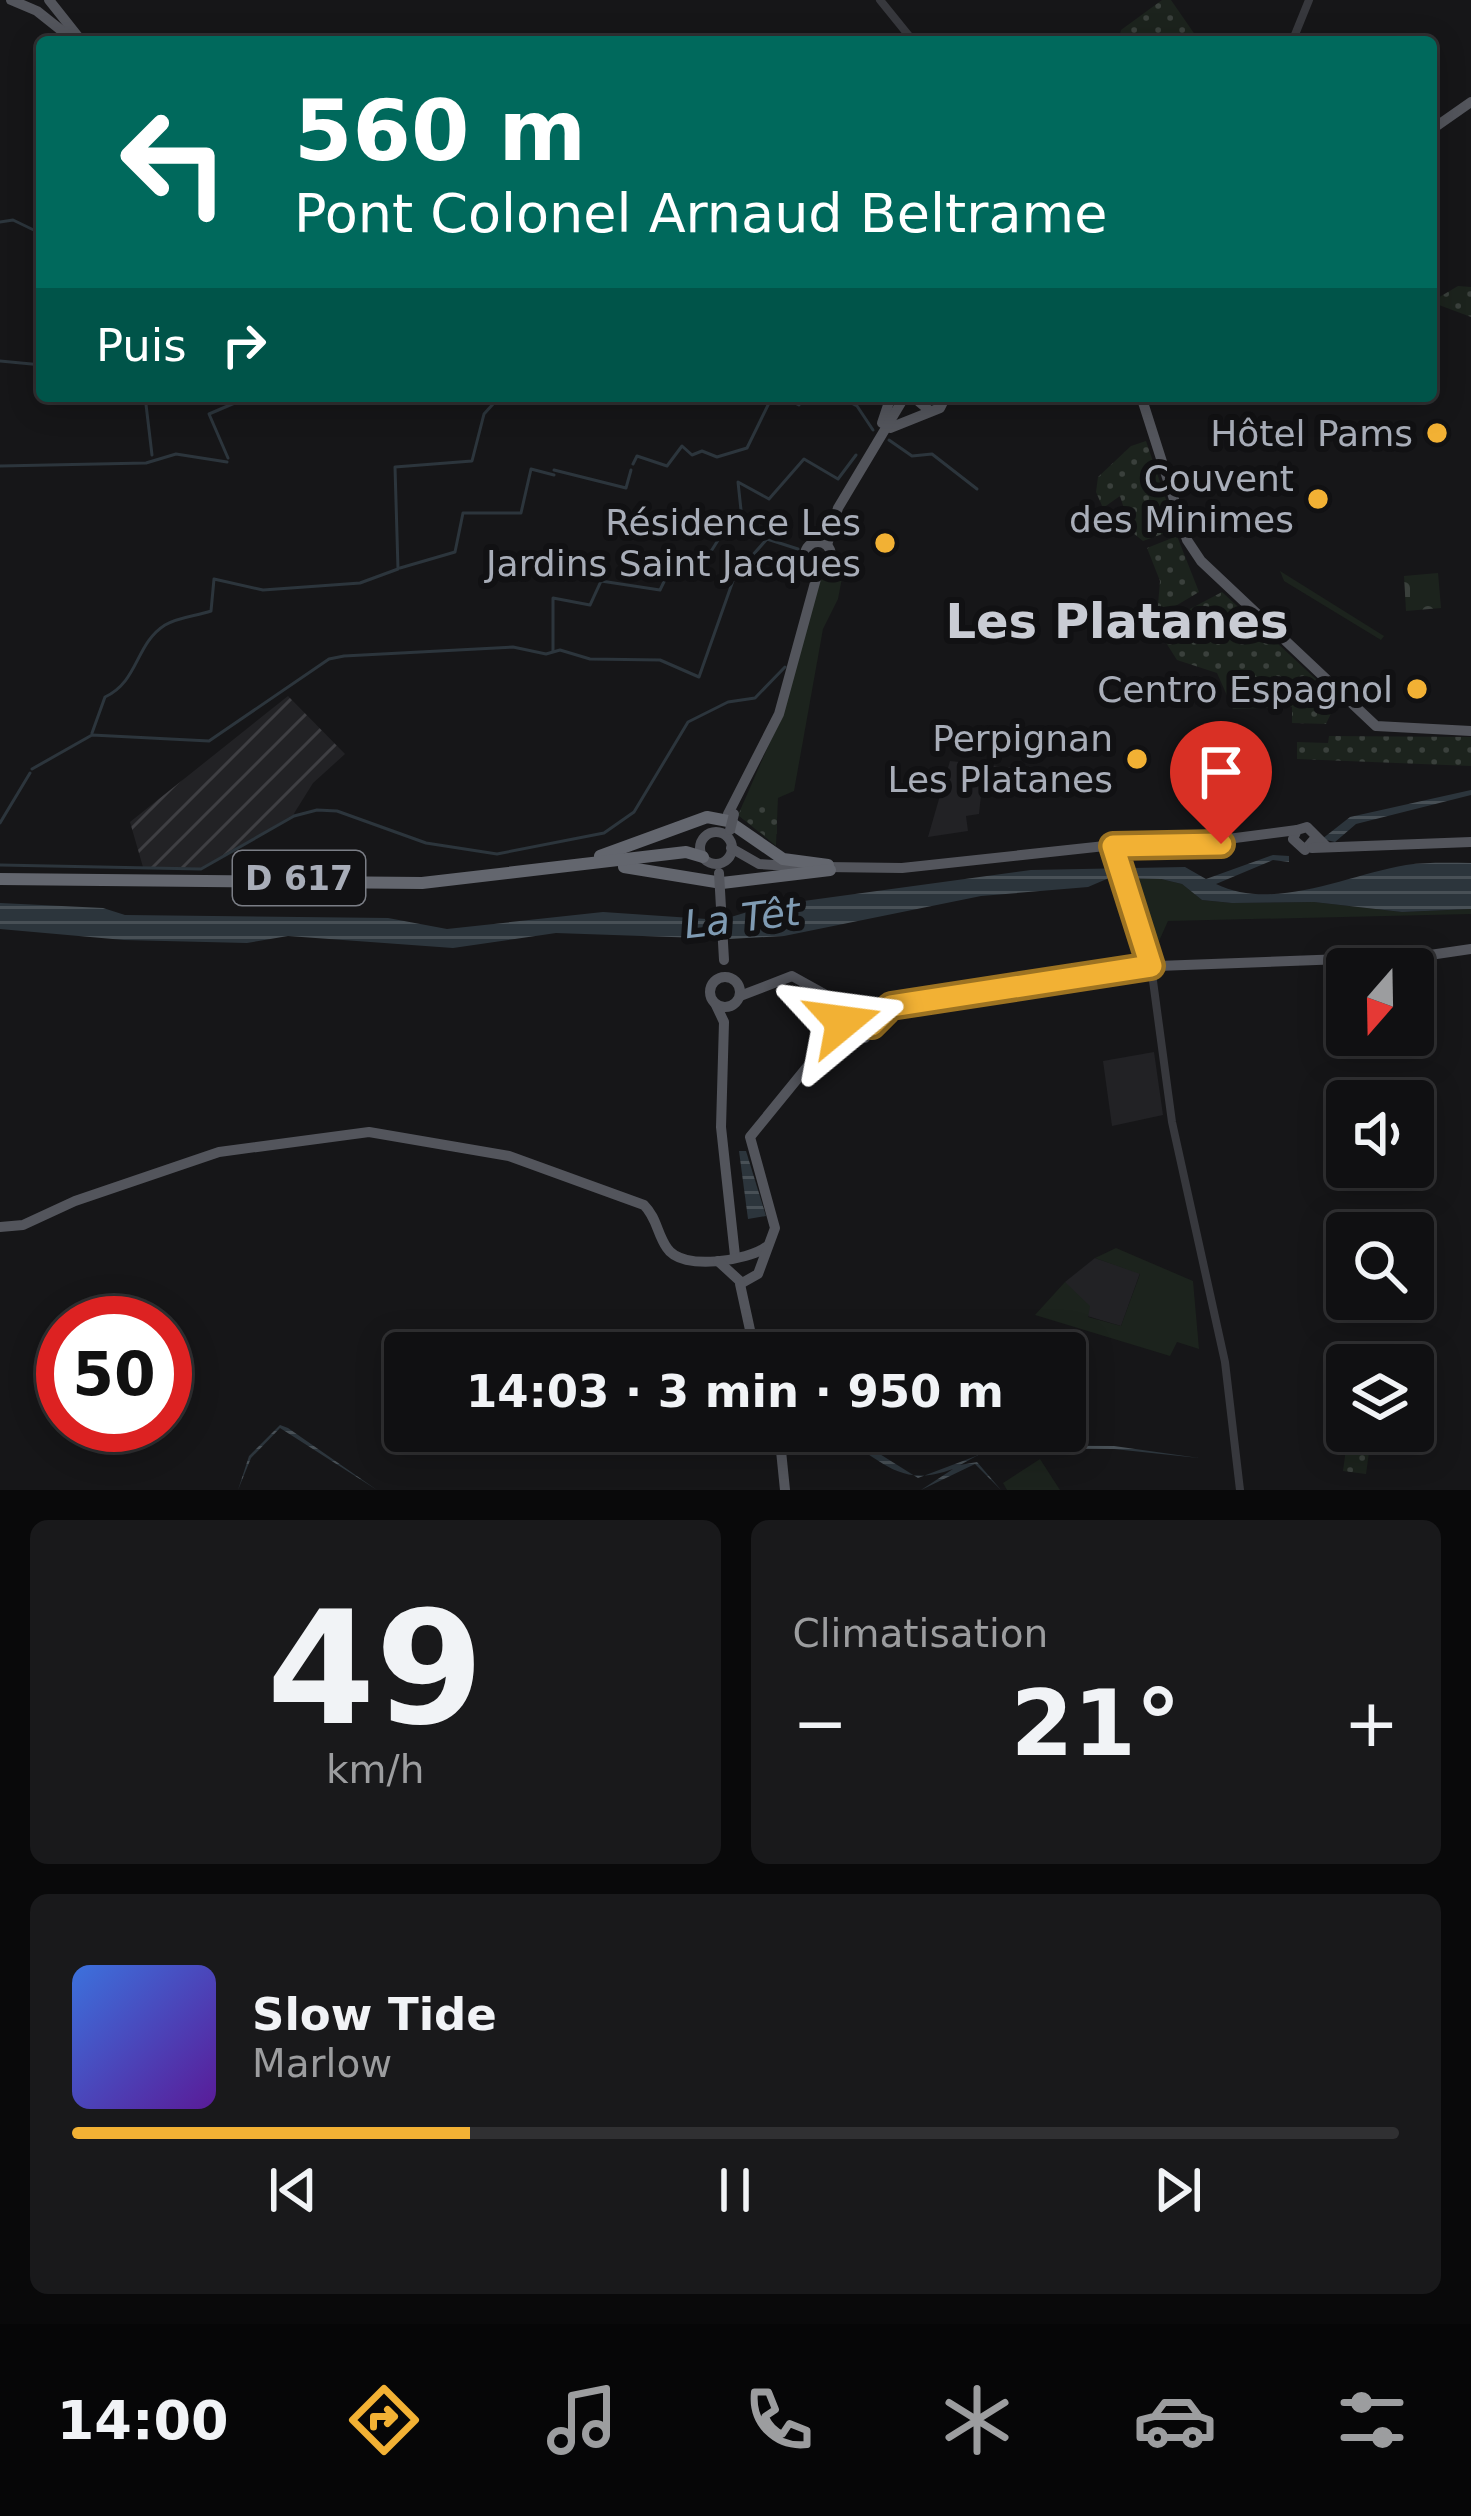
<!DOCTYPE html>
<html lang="fr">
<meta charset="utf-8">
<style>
:root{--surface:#101012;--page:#19191b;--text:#f1f3f6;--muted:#9c9d9f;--line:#303032;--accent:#f2b134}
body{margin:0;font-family:"DejaVu Sans",sans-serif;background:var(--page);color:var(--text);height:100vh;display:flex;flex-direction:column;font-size:45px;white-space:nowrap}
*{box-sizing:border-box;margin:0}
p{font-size:39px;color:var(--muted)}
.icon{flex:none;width:66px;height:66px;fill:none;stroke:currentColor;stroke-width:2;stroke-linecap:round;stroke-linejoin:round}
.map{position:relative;height:1490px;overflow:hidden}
.sheet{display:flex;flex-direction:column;gap:30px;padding:30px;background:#09090a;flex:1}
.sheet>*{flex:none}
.top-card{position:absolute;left:36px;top:36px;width:1401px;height:366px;border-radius:12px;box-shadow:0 6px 30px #0003,0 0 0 3px var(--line);background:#00695c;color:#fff;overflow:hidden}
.needle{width:78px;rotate:200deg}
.controls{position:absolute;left:1326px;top:948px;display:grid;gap:24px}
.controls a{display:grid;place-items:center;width:108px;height:108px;border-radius:12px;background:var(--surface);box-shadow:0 6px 30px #0003,0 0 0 3px var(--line);font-size:60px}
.speed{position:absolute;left:36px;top:1296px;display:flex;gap:24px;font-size:60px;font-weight:700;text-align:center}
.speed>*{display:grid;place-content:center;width:156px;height:156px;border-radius:50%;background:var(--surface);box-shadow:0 6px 30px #0003,0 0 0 3px var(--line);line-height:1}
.speed .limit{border:18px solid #d22;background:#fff;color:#111}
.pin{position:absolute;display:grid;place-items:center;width:102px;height:102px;color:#fff;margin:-123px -51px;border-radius:50% 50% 50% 0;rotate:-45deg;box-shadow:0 0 12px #0007}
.pin .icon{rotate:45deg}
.me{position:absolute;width:132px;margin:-66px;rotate:74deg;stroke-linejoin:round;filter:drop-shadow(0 0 9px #0008)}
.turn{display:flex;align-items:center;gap:42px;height:252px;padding:0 60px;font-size:54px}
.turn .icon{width:156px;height:156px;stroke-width:2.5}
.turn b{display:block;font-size:84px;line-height:102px}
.then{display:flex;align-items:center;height:114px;padding:0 60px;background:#0003;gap:24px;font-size:45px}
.big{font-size:90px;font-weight:700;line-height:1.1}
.sheet .tile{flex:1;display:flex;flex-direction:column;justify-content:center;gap:18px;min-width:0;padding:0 42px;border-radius:18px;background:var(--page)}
.sheet .dial{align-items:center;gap:0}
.dial b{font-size:156px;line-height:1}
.song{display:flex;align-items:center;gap:36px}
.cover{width:144px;height:144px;border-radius:18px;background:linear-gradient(135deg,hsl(220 70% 55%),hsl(270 70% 35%))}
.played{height:12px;border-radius:6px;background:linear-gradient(90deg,var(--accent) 30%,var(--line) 30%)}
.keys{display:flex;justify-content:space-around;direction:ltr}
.heat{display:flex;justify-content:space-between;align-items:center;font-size:66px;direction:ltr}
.sheet .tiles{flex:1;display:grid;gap:30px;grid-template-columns:1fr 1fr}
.tile:last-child{grid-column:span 2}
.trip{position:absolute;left:384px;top:1332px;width:702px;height:120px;border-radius:12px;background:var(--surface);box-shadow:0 6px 30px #0003,0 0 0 3px var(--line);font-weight:700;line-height:120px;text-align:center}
.tab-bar{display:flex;height:192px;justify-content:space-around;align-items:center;background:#060607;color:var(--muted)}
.tab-bar .icon{width:84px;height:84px}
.tab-bar .on{color:var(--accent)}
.tab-bar b{font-size:54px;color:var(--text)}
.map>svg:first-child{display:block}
.built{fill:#222225}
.industrial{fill:url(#industrial-furrows)}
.green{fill:#1c231d}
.cemetery{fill:url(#cemetery-stones)}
.park{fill:url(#park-dots)}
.water{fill:url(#water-rules)}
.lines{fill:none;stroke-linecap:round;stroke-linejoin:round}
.stream{stroke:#2c353c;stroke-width:3}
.minor{stroke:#37383d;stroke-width:8}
.major{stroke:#53555c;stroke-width:10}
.highway{stroke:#63666e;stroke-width:12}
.major-bridge{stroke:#53555c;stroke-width:10}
.route-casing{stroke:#9d7322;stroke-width:30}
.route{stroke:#f2b134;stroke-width:21}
.poi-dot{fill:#f2b134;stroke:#111113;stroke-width:4.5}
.labels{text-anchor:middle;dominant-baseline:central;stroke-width:12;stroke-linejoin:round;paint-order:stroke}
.shield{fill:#111113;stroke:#7b7e86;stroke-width:3}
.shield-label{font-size:33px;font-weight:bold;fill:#a8adb8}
.poi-label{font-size:36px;fill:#a8adb8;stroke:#111113;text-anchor:end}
.water-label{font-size:39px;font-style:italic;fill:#7f9bb3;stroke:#111113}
.district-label{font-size:48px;font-weight:bold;fill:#c9ccd4;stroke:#111113}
</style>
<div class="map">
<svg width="1471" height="1490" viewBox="0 0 1471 1490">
<defs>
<pattern id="industrial-furrows" width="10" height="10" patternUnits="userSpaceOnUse" patternTransform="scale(3)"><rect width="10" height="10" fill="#222225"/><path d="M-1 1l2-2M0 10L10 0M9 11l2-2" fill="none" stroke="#3f3f43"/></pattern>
<pattern id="cemetery-stones" width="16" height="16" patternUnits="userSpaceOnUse" patternTransform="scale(3)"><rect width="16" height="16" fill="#1c231d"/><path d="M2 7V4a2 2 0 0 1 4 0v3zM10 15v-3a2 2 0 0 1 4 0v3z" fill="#3a403c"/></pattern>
<pattern id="park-dots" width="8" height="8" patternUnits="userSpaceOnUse" patternTransform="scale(3)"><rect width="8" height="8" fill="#1c231d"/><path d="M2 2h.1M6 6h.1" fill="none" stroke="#3a403c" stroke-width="1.8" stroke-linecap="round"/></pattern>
<pattern id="water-rules" width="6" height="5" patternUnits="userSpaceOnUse" patternTransform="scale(3)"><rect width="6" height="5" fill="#2c353c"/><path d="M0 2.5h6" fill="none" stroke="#485056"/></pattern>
</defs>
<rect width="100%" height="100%" fill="#161618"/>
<!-- built -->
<g class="built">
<polygon points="950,761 1036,770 1035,778 982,786 979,814 966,816 968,831 928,837"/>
<polygon points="1154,1052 1163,1115 1112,1126 1103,1061"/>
<polygon points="1095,1258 1140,1273 1121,1326 1087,1316 1065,1282"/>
</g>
<!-- industrial -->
<polygon class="industrial" points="288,696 345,754 313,783 293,815 201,868 143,867 130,822"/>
<!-- green -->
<g class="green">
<polygon points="839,562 844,568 838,599 823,629 794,791 778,798 776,846 738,815 777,726 818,576"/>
<polygon points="1280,571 1384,636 1381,640 1284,581"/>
<polygon points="1127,878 1161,879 1182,884 1202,900 1231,903 1314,902 1402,912 1471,909 1471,914 1168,921 1155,950 1156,959"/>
<polygon points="1116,1248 1193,1281 1199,1349 1177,1342 1170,1356 1035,1315 1065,1282 1090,1306 1088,1317 1121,1326 1140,1274 1095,1258"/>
<polygon points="1040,1459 1060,1490 1007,1490 1003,1483"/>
</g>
<!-- cemetery -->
<polygon class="cemetery" points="1438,573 1441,608 1406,611 1404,576"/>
<!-- park -->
<g class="park">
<polygon points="1162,0 1171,0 1200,42 1118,42 1121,30"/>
<polygon points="1458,286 1471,287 1471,317 1431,302"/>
<polygon points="1146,441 1176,529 1143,541 1123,525 1127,518 1120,496 1103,508 1096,492 1098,477 1131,446"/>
<polygon points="1177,536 1199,592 1157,617 1160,581 1147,548"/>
<polygon points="1222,592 1344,705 1333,709 1326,724 1292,723 1292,707 1233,709 1217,673 1177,660 1156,627"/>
<polygon points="1329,736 1471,737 1471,766 1297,759 1297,742 1328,743"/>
<polygon points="744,804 777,804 777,834 765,836 738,815"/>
<polygon points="1348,1434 1371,1437 1366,1474 1343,1471"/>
</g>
<!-- water -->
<g class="water">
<polygon points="1471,790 1471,795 1356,824 1335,842 1322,839 1350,817"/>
<path d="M1273,855L1289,856V862L1273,860L1216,884C1274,912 1347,875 1406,865C1427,862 1450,863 1471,863V909L1402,912L1314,902L1232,903L1202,900L1182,884L1161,879L1109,878L1088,887L981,896L784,936L729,939L556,933L453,948L288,936L247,943L124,940L0,929V903L103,908L125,915L388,918L447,929L603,912L721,920L767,906L1031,870L1185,867L1206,879Z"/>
<polygon points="739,1151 746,1151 766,1216 748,1219"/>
<polygon points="280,1425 288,1428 377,1490 280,1428 251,1458 238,1490 249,1456"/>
<path d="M829,1431L859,1441L918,1478L976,1456L990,1445L1114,1446L1199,1458L1114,1449L991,1448L960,1465L977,1462L1001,1490L975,1464L921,1490L953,1469C895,1490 882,1456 829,1431Z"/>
</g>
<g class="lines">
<!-- stream -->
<g class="stream">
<polyline points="0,222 13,220 42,234"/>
<polyline points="0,361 42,365"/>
<polyline points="145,396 152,455"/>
<polyline points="758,396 769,403"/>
<polyline points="780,396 799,405 805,396"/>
<polyline points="838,396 857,406 873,430"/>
<polyline points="889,440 912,456 932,454 977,489"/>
<polyline points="228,458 209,414 251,396"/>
<polyline points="633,464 637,456 667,466 682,446 692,455 702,451 717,457 747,448 769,403"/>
<polyline points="0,466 146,463 176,454 227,462"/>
<polyline points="554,470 626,488 631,470"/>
<polyline points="729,522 741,510 738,482 769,499 804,459 838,479 856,455"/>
<polyline points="400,568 455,552 463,513 521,513 531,469 554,475"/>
<polyline points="553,651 553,598 590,605 601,581 660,590 673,563 703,564 727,526"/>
<path d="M92,733L105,697C139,681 135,644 165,625C178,617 196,616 211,611L214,579L263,590L360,583L398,569L395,467L472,461L484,414L494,403L487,396"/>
<polyline points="32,769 92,735 209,741 329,659 344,656 513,647 546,654 560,650 590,659 660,660 699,677 735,575 767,539 798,549"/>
<polyline points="0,823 30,773"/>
<polyline points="0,865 201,869 294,816 317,810 337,811 426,843 497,854 604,833 634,812 688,722 728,702 755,698 785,667"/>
</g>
<!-- minor -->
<g class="minor">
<polyline points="880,0 914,42"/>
<polyline points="1292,42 1309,0"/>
<polyline points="1151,966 1172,1122 1225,1362 1240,1490"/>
</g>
<!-- major -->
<g class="major">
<polyline points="11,0 37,11 76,42"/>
<polyline points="49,0 80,39"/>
<polyline points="1431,130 1471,102"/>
<polyline points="912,396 930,411"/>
<polyline points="1141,396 1187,540 1201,561 1376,726 1471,731"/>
<polyline points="882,423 891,396"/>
<polyline points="890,428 940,408 946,396"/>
<circle cx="818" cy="555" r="13"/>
<polyline points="827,545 838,508 905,396"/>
<polyline points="728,814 779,714 819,568"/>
<circle cx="716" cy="848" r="16"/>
<polyline points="1316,837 1305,850 1293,839 1297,830 1307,827 1326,846"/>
<polyline points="1114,844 1181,845 1297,830"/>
<polyline points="1113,846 1151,966"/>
<polyline points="731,848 759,864 806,867"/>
<polyline points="1312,848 1471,842"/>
<polyline points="825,867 902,868 1105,846"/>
<circle cx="725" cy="992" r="15"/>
<polyline points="740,996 792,976 855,1011"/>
<polyline points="716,1005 724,1022 721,1127 735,1256"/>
<polyline points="830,1042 865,1038 883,1010"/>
<path d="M0,1227L23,1225L75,1201L219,1152L369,1132L509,1156L644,1205C657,1218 657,1234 667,1248C682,1272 749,1260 766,1247"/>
<polyline points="718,1261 742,1283 758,1274 775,1228 750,1137 851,1013 1131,967 1423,956 1471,949"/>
<polyline points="740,1284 755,1353"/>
<polyline points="779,1431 785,1490"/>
</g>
<!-- highway -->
<g class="highway">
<polyline points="600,856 707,817 728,821 783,859 828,865"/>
<polyline points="624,867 722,883 830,870"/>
<polyline points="0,879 422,883 686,852 703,857"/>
</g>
<!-- major-bridge -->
<g class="major-bridge">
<polyline points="730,830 734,814"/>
<polyline points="719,873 724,960"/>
</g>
</g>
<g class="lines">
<defs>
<polyline id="route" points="843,1022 860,1012 872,1025 891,1006 1151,966 1113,846 1221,844"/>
</defs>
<!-- route casing -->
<use href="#route" class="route-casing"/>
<!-- route -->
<use href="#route" class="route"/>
</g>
<!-- markers -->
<g class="poi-dot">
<circle cx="1437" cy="433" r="12"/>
<circle cx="1318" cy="499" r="12"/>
<circle cx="885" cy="543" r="12"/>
<circle cx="1417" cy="689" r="12"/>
<circle cx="1137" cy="759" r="12"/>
</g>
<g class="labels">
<!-- shield labels -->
<rect class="shield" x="233" y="851" width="132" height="54" rx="9"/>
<g class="shield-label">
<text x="299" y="878">D 617</text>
</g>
<!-- poi labels -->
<g class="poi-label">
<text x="1413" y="433">Hôtel Pams</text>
<text x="1294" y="478">Couvent<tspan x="1294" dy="41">des Minimes</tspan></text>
<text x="861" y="522">Résidence Les<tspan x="861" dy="41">Jardins Saint Jacques</tspan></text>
<text x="1393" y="689">Centro Espagnol</text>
<text x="1113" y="738">Perpignan<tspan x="1113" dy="41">Les Platanes</tspan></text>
</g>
<!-- water labels -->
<g class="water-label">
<text transform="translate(742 918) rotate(-7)">La Têt</text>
</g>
<!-- district labels -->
<g class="district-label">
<text x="1117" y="621">Les Platanes</text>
</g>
</g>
</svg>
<div class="controls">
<a><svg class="needle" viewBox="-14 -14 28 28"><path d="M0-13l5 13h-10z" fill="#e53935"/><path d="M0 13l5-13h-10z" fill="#9c9d9f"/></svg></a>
<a><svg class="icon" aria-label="sound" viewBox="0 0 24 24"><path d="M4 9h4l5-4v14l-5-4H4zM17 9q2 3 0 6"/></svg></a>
<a><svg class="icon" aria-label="search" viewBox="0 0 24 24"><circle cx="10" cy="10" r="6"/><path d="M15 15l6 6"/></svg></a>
<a><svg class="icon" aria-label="layers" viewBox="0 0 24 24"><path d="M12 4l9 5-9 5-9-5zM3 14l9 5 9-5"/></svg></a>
</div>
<div class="speed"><div class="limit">50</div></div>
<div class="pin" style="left:1221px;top:844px;background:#d93025"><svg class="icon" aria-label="arrive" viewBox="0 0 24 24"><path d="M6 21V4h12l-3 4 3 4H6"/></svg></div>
<svg class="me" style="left:843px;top:1022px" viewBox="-20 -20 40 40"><path d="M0-17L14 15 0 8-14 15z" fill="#f2b134" stroke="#fff" stroke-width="4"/></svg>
<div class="trip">14:03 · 3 min · 950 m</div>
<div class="top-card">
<div class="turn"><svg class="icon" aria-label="left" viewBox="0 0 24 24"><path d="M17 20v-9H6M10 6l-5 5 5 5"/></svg><div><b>560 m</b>Pont Colonel Arnaud Beltrame</div></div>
<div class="then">Puis<svg class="icon" aria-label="right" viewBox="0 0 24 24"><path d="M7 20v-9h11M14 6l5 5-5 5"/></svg></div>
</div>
</div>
<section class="sheet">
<div class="tiles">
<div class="tile dial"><b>49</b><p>km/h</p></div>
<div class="tile"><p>Climatisation</p>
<div class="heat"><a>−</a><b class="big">21°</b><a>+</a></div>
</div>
<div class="tile">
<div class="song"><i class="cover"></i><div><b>Slow Tide</b><p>Marlow</p></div></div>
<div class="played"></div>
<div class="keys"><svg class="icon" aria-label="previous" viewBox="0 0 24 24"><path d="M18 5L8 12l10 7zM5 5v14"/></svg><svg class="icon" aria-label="pause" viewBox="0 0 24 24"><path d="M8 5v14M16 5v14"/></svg><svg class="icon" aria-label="next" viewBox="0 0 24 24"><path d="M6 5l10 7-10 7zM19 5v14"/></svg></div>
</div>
</div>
</section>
<nav class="tab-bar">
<b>14:00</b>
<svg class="icon on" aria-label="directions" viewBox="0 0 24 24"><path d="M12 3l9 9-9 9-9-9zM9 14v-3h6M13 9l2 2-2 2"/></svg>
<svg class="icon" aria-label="music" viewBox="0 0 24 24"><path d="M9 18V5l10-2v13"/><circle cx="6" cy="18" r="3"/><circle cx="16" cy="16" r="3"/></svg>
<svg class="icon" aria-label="phone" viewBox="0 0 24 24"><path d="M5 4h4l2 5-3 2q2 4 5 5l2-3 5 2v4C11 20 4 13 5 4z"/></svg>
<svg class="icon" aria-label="climate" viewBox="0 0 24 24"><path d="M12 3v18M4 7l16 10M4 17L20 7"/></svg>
<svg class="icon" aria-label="car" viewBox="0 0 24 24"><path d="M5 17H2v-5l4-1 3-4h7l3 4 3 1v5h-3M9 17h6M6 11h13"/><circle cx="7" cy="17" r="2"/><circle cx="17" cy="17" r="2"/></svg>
<svg class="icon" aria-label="filters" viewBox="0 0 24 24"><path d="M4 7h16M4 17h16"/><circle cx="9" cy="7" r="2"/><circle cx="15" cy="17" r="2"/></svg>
</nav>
